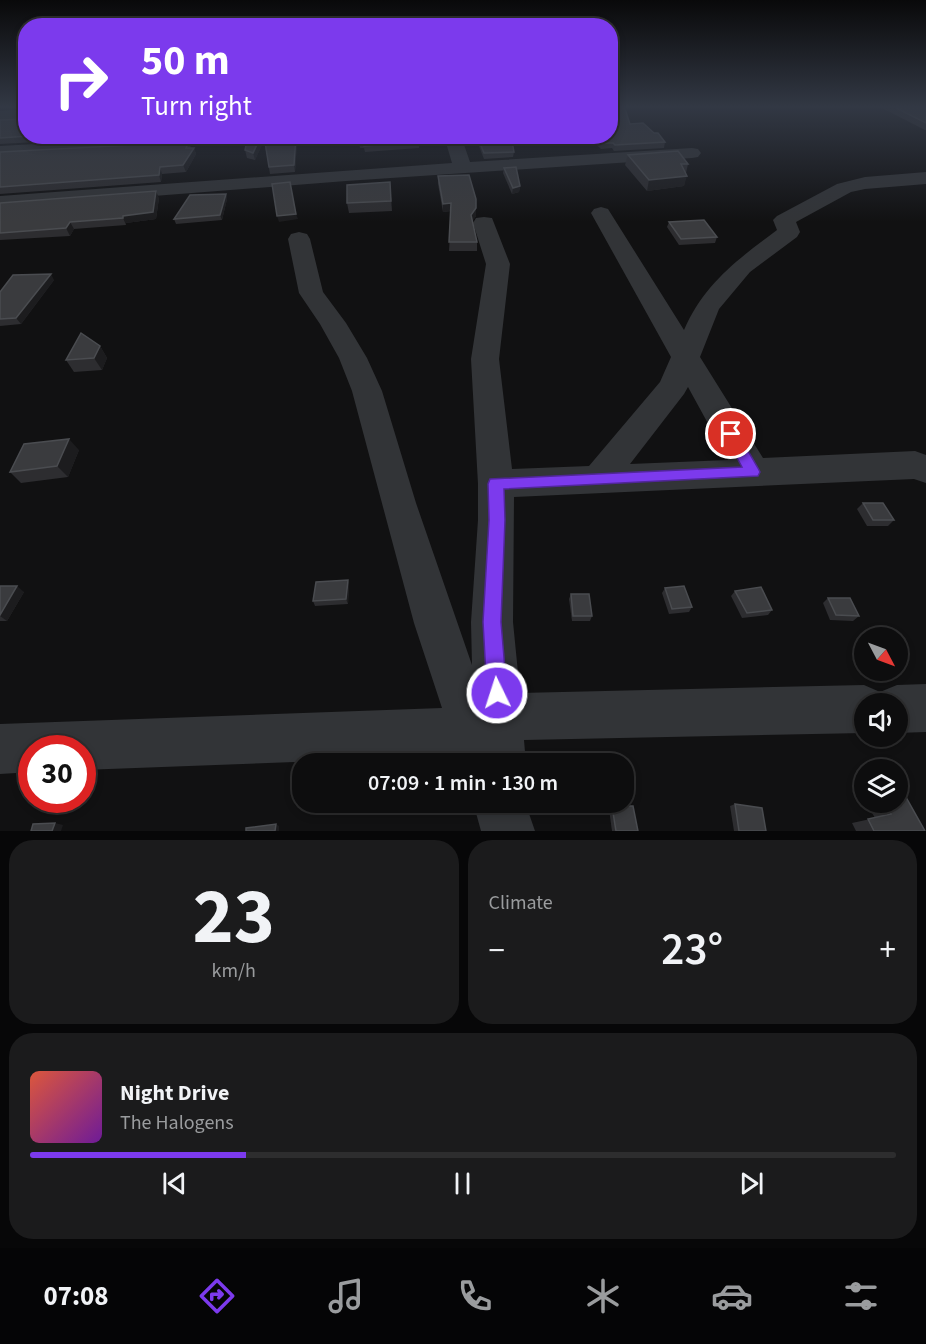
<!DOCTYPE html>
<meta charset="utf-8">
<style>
:root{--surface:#0d0d0e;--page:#1b1b1c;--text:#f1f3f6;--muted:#9a9c9e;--line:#2d2d2e;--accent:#7c3aed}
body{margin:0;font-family:"Source Sans 3",sans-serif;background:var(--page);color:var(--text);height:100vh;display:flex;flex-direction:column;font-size:22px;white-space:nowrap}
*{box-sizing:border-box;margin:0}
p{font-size:20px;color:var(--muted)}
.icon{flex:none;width:33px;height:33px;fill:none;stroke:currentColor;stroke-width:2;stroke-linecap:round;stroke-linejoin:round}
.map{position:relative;height:831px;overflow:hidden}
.side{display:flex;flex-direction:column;gap:9px;padding:9px;background:#070708;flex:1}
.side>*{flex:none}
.hud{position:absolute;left:18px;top:18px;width:600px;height:126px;border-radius:24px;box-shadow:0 3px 9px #0003,0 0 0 2px var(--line);background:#7c3aed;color:#fff;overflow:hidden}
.needle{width:39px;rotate:131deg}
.controls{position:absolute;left:854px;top:627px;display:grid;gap:12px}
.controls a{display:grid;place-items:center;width:54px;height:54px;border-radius:50%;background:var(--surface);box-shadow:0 3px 9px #0003,0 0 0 2px var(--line);font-size:30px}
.speed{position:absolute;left:18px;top:735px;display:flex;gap:12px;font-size:30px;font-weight:700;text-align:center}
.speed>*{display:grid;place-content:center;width:78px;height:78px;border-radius:50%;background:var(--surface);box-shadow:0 3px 9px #0003,0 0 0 2px var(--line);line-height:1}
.speed .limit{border:9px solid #d22;background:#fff;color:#111}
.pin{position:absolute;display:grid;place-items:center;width:51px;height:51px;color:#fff;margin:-26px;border:3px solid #fff;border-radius:50%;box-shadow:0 2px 6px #0007}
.me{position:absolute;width:66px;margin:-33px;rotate:356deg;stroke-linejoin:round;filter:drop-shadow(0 0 4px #0008)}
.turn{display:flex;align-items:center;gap:21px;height:126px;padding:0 24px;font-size:27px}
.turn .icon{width:78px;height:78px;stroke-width:2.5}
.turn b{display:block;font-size:42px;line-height:51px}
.big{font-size:45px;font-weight:600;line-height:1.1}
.side .widget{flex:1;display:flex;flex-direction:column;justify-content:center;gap:9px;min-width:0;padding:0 21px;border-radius:24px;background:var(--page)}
.side .dial{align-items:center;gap:0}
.dial b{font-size:78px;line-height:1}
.song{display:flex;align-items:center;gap:18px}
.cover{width:72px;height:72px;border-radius:9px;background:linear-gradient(135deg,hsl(10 70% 55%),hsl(280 70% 35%))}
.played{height:6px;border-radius:3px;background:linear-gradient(90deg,var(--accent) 25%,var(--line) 25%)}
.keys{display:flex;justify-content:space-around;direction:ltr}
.heat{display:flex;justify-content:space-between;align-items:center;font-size:33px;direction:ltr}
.side .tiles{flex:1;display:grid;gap:9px;grid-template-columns:1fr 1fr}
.widget:last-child{grid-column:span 2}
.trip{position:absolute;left:292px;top:753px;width:342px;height:60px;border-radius:24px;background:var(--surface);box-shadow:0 3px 9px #0003,0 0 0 2px var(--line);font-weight:600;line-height:60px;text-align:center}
.menu{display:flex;height:96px;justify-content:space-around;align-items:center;background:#050506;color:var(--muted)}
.menu .icon{width:42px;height:42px}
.menu .on{color:var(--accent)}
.menu b{font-size:27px;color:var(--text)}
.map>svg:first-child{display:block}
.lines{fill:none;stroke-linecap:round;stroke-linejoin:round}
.minor{fill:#323437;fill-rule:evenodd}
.wall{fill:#2d2d30}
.shaded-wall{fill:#1c1c1e}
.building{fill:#3a3b3e;stroke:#4a4c50;stroke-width:1.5}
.route{fill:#7c3aed;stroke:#51269a;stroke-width:1.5}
</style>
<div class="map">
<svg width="926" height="831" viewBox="0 0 926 831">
<rect width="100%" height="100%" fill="#111112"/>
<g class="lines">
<!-- minor -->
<g class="minor">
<polygon points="26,109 26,119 0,121 0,111"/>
<polygon points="176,136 232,136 233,139 225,144 0,156 0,146"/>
<polygon points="444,136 461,136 470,162 692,148 698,149 701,153 698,157 692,158 346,181 0,208 0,196 452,163"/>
<path d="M926,172V184L865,189L851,192L796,222L800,232L797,237L750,272L719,309L700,357L763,458L915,451L926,455V483L914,479L514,497L513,622L520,693L864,685L880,692L897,685L926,684V732L897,733V704H864V733L524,740L526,764H460L457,756L82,770V748H32V772L0,774V724L442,708L414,623L352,391L339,358L320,324L299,293L288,239L291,234L299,232L307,234L310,239L323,292L346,323L367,358L382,391L416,503L472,665L471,622L478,520V484L471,359L486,264L473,223L476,218L484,217L492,218L510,264L499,359L512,469L589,466L660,382L671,357L591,213L594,209L601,207L608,209L684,330C704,284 738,259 777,230L773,220L777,216L837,184L865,177ZM688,387L728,460L630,464L684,394Z"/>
<polygon points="473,802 525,802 535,831 481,831"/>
</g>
</g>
<!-- wall -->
<g class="wall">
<polygon points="878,106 926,106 926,130 925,130"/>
<polygon points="0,120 26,136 147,136 0,144"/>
<polygon points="630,124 654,133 665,142 664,148 614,151 612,148 601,149 591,140 589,136 610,136"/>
<polygon points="248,136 303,136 302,142 297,142 295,172 270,174 264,140 255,160 247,158 245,150"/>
<polygon points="475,136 511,136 514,152 513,157 484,159"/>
<polygon points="189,142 191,148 194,148 196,154 186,172 162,174 161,182 0,194 0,152"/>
<polygon points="359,142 419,142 419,148 365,152 364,148 360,148"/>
<polygon points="628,155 688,164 686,173 684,186 647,191 625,165"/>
<polygon points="504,168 520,186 519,192 512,194 503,173"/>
<polygon points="438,176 476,216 472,221 477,242 477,251 449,251 451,211 443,212 438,184"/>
<polygon points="390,182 392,211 349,213 347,203"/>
<polygon points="226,194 227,199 222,220 176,224 174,219"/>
<polygon points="159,198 156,219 126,223 126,225 74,229 70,236 0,240 0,203"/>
<polygon points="669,222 717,237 715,243 679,245 667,227"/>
<polygon points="54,280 21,324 0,326 0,292"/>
<polygon points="100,346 107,358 102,370 74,372 66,360"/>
<polygon points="79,450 68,477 21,483 10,472"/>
<polygon points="863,503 894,520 888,526 867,526 857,509"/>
<polygon points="348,580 349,585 348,604 315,606 313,601"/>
<polygon points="0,586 24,592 7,621 0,621"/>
<polygon points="665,588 692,607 689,612 669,614 662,593"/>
<polygon points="735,591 772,610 768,615 742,618 731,596"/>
<polygon points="571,594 592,616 590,621 572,621 569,599"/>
<polygon points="828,598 859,616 853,621 830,620 823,603"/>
<polygon points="866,802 897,802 925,831 856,831 852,823 875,818"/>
<polygon points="735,804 766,831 734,831 730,806"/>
<polygon points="612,806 638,831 612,831 609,809"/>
</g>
<!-- shaded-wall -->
<g class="shaded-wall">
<polygon points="0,106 14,106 11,108 0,109"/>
<polygon points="261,136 264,136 265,139 255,160 253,153"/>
<polygon points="296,136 297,142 295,172 294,165"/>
<polygon points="194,148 196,154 186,172 183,165"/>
<polygon points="160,167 162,174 161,182 159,175"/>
<polygon points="687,176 684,186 647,191 649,180"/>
<polygon points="520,186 519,192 512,194 513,188"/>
<polygon points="156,191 159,198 156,219 126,223 126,225 123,218 123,216"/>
<polygon points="226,194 227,199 222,220 220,215"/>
<polygon points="451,203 451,211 443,212 443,204"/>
<polygon points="476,208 476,216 471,224 471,215"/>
<polygon points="296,214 298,219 279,222 277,216"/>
<polygon points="70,222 74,229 70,236 66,228"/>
<polygon points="51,274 54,280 21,324 16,318"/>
<polygon points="100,346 107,358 102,370 94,358"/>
<polygon points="69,439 79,450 68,477 57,466"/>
<polygon points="348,580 349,585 348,604 346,599"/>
<polygon points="17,586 24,592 7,621 0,616 0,615"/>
<polygon points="55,823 63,825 61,831 52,831"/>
<polygon points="276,824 279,826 279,831 275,831"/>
</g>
<!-- building -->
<g class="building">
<polygon points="610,106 624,106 630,124 643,123 654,133 658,133 665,142 615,145 613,143 602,143 594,136 610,136"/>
<polygon points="892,106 926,106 926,123"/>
<polygon points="26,119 26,136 29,136 0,138 0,120"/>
<polygon points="248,136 261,136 253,153 245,150"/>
<polygon points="264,136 296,136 294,165 269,167"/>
<polygon points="359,136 417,136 419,142 364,146 364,142 359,142"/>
<polygon points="477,136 511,136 514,152 484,153"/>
<polygon points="189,142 186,148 194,148 183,165 160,167 159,175 0,187 0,152"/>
<polygon points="678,151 688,164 681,164 687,176 649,180 628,155"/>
<polygon points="516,167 520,186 513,188 504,168"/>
<polygon points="469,175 476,199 476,208 471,215 477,242 449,242 451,203 443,204 438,176"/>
<polygon points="290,182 296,214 277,216 272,184"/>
<polygon points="390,182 391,201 347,203 347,185"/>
<polygon points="156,191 153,212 123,216 123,218 70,222 66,228 0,233 0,203"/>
<polygon points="226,194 220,215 174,219 190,195"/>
<polygon points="704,220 717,237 681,239 669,222"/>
<polygon points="51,274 16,318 0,319 0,292 13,275"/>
<polygon points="81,333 100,346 94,358 66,360"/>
<polygon points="69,439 57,466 10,472 24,444"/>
<polygon points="863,503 883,503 894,520 873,520"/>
<polygon points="348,580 346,599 313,601 316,582"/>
<polygon points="0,586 17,586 0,615"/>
<polygon points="684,586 692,607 672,609 665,588"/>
<polygon points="761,587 772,610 747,613 735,591"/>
<polygon points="571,594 589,594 592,616 573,616"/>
<polygon points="828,598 850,598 859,616 836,615"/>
<polygon points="897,783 898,783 925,831 874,831 868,819 891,814 885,802 897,802"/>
<polygon points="735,804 762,808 766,831 739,831"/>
<polygon points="612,806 633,806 638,831 616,831"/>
<polygon points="55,823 52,831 31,831 33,824"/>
<polygon points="276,824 275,831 246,831 246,828"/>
</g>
<!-- sky -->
<linearGradient id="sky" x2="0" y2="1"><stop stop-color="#09090a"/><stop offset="0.48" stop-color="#323844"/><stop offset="1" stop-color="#323844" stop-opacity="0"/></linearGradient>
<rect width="926" height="222" fill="url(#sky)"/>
<!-- route -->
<polygon class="route" points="731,429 736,430 758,468 760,472 758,476 504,489 505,520 501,622 507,693 504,700 497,703 490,700 487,693 483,622 489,520 488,484 490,479 742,467 724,434"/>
</svg>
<div class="controls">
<a><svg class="needle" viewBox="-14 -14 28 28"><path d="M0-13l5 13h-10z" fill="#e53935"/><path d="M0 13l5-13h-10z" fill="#9a9c9e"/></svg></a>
<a><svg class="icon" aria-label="sound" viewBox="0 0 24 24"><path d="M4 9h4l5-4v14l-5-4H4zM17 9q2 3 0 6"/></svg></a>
<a><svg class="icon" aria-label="layers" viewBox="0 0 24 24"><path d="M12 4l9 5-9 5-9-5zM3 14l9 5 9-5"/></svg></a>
</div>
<div class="speed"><div class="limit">30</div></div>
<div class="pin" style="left:731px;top:434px;background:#d93025"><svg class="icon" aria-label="arrive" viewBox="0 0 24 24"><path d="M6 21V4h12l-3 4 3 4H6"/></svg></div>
<svg class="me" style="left:497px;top:693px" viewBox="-20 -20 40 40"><circle r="17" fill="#7c3aed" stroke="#fff" stroke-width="3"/><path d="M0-11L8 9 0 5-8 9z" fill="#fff"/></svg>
<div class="trip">07:09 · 1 min · 130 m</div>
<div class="hud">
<div class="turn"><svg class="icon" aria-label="right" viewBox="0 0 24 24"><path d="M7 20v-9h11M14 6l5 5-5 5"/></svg><div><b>50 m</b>Turn right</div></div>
</div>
</div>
<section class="side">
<div class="tiles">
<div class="widget dial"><b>23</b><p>km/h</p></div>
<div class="widget"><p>Climate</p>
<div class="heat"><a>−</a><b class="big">23°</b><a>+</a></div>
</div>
<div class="widget">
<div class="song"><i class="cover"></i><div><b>Night Drive</b><p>The Halogens</p></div></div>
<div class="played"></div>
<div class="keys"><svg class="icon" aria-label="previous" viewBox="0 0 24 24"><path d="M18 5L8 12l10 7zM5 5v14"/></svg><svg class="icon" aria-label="pause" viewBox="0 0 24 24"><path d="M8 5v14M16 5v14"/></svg><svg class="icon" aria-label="next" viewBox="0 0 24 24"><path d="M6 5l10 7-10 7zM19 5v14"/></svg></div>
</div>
</div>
</section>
<nav class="menu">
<b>07:08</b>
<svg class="icon on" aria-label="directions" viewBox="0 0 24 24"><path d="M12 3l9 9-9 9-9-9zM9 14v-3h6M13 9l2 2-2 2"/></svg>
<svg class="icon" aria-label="music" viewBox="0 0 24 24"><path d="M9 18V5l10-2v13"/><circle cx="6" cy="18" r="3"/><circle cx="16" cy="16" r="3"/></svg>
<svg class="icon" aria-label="phone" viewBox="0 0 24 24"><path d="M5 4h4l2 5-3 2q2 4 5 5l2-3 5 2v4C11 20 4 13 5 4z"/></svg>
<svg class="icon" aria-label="climate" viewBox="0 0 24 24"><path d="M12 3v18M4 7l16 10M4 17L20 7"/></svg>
<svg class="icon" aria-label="car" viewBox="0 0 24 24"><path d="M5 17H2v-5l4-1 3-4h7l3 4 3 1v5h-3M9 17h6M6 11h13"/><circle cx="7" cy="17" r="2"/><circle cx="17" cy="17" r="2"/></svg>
<svg class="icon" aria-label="filters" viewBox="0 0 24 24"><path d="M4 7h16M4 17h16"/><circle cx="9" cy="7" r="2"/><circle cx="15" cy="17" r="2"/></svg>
</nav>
